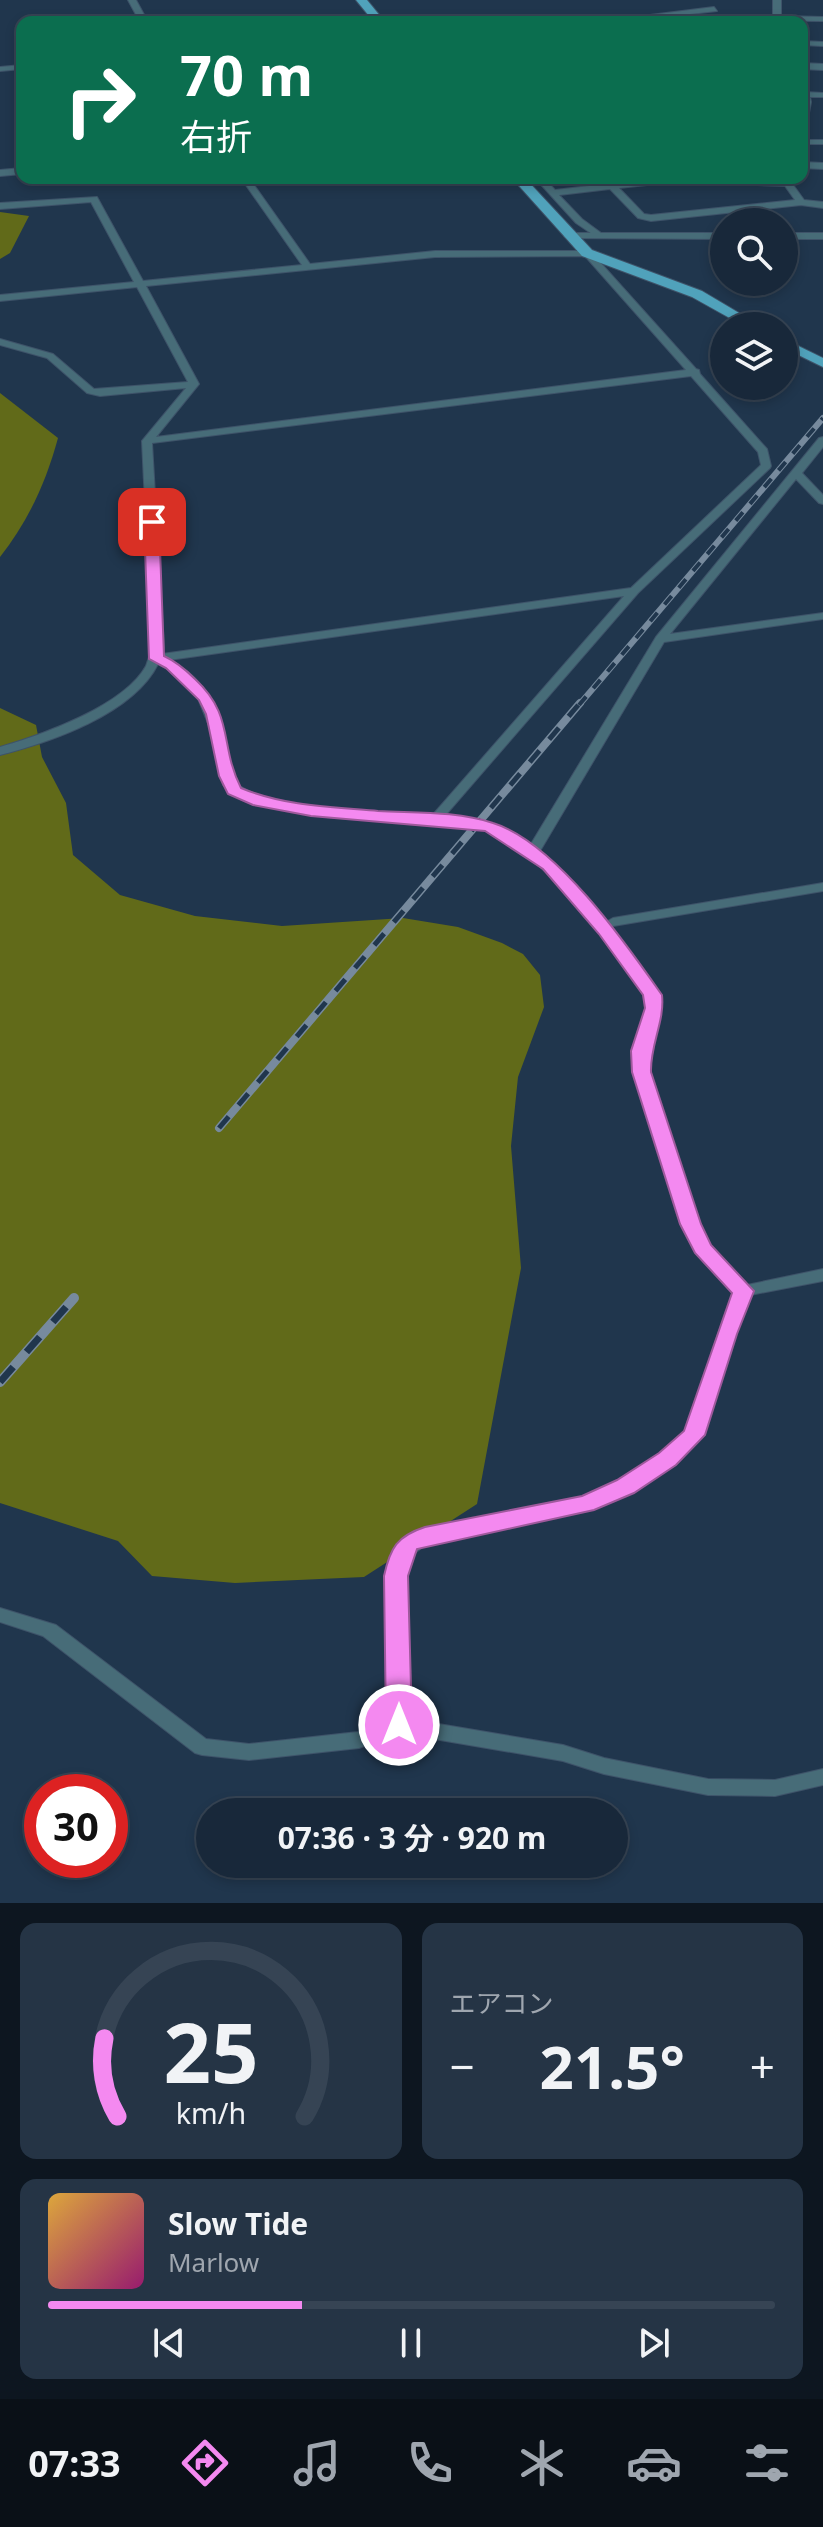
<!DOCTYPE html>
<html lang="ja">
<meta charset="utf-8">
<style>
:root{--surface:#18283a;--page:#253445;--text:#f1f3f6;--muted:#9fa6af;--line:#364454;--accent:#f489f0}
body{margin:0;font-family:"Noto Sans","Noto Sans JP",sans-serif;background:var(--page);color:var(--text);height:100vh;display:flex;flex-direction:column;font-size:30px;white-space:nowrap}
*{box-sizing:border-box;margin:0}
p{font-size:26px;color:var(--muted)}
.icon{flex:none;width:44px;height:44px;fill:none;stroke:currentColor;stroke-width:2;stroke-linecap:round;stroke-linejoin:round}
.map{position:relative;height:1903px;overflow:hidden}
.panel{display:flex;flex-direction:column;gap:20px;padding:20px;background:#0d1620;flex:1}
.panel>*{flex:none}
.guide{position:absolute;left:16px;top:16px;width:792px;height:168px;border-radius:16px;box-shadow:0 4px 12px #0003,0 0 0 2px var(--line);background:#0b6e4f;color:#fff;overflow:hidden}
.controls{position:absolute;left:710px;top:208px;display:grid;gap:16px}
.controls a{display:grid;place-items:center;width:88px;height:88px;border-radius:50%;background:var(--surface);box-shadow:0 4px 12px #0003,0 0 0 2px var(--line);font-size:40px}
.speed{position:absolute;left:24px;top:1774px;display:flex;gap:16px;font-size:40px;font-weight:700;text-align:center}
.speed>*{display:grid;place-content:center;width:104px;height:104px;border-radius:50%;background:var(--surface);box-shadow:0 4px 12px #0003,0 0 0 2px var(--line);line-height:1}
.speed .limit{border:12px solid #d22;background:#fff;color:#111}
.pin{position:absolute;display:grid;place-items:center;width:68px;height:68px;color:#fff;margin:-34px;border-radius:16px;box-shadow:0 4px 12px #0006}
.me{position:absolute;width:88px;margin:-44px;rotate:0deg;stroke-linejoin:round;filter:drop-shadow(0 0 6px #0008)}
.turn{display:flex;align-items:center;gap:28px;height:168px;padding:0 32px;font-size:36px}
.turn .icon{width:104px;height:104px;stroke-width:2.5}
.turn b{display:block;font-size:56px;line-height:68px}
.big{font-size:60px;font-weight:700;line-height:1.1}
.panel .widget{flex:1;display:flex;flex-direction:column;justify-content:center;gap:12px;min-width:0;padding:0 28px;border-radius:16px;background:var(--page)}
.panel .dial{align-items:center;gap:0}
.dial svg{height:208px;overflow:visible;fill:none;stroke:var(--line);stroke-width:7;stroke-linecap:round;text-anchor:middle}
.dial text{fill:var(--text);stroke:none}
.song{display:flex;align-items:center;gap:24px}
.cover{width:96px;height:96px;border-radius:12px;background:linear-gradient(135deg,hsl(40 70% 55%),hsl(320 70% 35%))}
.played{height:8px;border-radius:4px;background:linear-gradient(90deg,var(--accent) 35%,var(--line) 35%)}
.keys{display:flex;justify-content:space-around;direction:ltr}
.heat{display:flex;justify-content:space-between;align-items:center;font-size:44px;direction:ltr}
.panel .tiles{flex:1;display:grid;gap:20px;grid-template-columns:1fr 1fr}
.widget:last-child{grid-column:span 2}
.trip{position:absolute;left:196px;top:1798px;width:432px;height:80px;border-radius:40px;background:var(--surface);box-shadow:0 4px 12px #0003,0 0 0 2px var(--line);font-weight:700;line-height:80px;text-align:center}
.tabs{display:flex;height:128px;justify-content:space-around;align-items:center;background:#0a1017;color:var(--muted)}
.tabs .icon{width:56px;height:56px}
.tabs .current{color:var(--accent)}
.tabs b{font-size:36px;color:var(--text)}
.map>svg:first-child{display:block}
.forest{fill:#616a19}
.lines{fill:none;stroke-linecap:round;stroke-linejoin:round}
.minor-casing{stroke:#3e5369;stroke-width:2}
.tertiary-casing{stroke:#3e5369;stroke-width:2}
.primary-casing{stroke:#3e5369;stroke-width:2}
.minor{fill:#476c78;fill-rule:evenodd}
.tertiary{fill:#476c78;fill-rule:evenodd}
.primary{fill:#50a2bb;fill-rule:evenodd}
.rail-far2-casing{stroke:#778a9d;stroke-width:6}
.rail-far1-casing{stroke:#778a9d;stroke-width:8}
.rail-casing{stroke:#778a9d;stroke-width:10}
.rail-far2{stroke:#20364d;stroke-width:4;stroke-dasharray:11;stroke-linecap:butt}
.rail-far1{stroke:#20364d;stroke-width:5;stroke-dasharray:15;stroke-linecap:butt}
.rail{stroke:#20364d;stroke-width:7;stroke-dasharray:20;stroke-linecap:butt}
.route{fill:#f489f0;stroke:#9f599c;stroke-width:2}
</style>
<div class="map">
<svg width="823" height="1903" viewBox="0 0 823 1903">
<rect width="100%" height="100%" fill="#20364d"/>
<!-- forest -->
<g class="forest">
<polygon points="0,212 29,216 10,253 0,259"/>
<path d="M0,393L58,438C46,482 29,520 0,557Z"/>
<polygon points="0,708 36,725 42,757 66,803 73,855 120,895 195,916 282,926 403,918 458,927 502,943 523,954 540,975 544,1007 518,1077 511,1146 521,1268 477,1504 364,1577 235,1583 152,1576 118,1541 0,1503"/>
</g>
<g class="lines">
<defs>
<g id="minor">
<polygon points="128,0 136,0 148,22 140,22"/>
<polygon points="773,0 781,0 781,16 823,17 823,21 722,20 718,18 722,16 773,16"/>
<polygon points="714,7 717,11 618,22 594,22"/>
<polygon points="802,41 823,42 823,46 802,45"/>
<polygon points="22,65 22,69 0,71 0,67"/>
<polygon points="805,92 823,93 823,97 810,97 811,102 806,129 802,131 802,93"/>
<rect x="802" y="140" width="21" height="4"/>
<polygon points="802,162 823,163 823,169 802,168"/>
<polygon points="22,168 22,174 0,176 0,170"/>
<path d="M241,178H249L310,264L435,251H590L696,369L699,370L700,374L767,449L771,466L770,468L638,593L443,818C476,819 504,824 531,844L656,637L819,438L823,437V447L802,473L823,495V504L819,503L796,479L670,634L823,613V619L664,642L540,851L565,875L613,931L639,964L659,995L660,1010L649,1072L698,1224L709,1245L747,1285L823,1269V1281L750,1295L734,1334L703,1435L673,1464L632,1491L592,1509L429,1542L411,1556L405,1576L409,1719L563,1745L604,1758L708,1779L775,1780L823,1769V1785L775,1796L708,1795L604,1774L563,1761L399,1733L359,1748L249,1760L202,1755L195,1753L43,1636L0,1622V1608L56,1625L206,1739L249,1744L358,1732L389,1720L387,1576L398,1546L406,1538L419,1531L583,1498L620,1481L661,1454L686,1432L718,1334L734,1292L696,1252L682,1224L635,1072L645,1010V995L621,959L555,880L516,846L482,829L326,817L265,806L238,797L223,785L210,728L197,696L188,684L173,672L158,664C133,714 51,742 0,755V747C42,735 124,706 146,666C148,660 150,654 152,648L142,441L186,388L100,396L87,393L47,358L0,345V339L53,354L94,389L188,382L137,287L0,301V295L134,282L91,202L0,209V203L97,197L143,281L302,265ZM585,256L686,370L156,437L199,384L146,286L435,257ZM691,376L758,452L761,465L631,588L162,654L164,648L152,443ZM624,596L430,818C376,815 279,814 235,783C222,733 221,686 169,660Z"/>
<path d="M535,178H544L555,190L606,184L603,181L607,178L614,183L661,178L788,181L791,182L804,200L823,202V208L801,205L651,221L638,218L610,189L559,195L582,219L601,233V237L598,238L576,223ZM675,182L785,186L795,200L651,215L644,214L619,188Z"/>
<polygon points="823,883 823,891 613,926 606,922 613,918"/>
</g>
<g id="tertiary">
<polygon points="802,63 823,64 823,70 802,69"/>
<polygon points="570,233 724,233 724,239 566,238 564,236"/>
<rect x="784" y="233" width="39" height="6"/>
</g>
<g id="primary">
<polygon points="356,0 367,0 385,22 374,22"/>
<polygon points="512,178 525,178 592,250 702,291 761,326 744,326 692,297 582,256"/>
<polygon points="784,339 823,358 823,367 784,348"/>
</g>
</defs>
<!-- minor casing -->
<use href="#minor" class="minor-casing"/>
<!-- tertiary casing -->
<use href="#tertiary" class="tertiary-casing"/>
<!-- primary casing -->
<use href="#primary" class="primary-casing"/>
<!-- minor -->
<use href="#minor" class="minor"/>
<!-- tertiary -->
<use href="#tertiary" class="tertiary"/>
<!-- primary -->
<use href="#primary" class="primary"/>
<defs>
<polyline id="rail-far2" points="579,705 823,418"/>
<polyline id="rail-far1" points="219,1128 580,703"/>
<polyline id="rail" points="0,1382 74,1298"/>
</defs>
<!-- rail-far2 casing -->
<use href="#rail-far2" class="rail-far2-casing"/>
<!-- rail-far1 casing -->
<use href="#rail-far1" class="rail-far1-casing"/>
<!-- rail casing -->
<use href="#rail" class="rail-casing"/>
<!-- rail-far2 -->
<use href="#rail-far2" class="rail-far2"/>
<!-- rail-far1 -->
<use href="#rail-far1" class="rail-far1"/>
<!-- rail -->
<use href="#rail" class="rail"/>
</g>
<!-- route -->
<path class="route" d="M152,518L159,522L164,656C177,662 185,669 195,679C235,716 219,745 241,788C284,806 331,807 378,811C416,813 457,811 493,823C555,842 625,942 662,995C665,1021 650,1045 651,1072L701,1224L711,1245L754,1291L737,1334L705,1435L676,1465L634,1493L594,1510L417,1549L408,1576L412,1725L408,1733L399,1736L390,1733L386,1725L384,1576C390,1548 397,1536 425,1527L582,1496L617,1480L659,1453L684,1431L732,1293L695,1253L680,1224L632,1072L631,1051L645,1008L643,995L599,934L543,869L485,831L311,816L253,805L228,794L219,776L206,714L199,700L166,668L149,659L144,522Z"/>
</svg>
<div class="controls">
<a><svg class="icon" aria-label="search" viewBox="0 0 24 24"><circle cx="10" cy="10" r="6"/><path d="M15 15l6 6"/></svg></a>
<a><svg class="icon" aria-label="layers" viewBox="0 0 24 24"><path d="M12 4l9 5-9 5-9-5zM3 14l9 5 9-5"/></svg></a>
</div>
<div class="speed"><div class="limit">30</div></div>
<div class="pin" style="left:152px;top:522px;background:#d93025"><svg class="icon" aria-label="arrive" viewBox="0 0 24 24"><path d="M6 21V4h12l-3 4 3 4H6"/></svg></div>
<svg class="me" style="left:399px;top:1725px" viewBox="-20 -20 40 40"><circle r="17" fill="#f489f0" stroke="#fff" stroke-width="3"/><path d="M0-11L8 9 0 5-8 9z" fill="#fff"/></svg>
<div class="trip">07:36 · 3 分 · 920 m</div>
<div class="guide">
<div class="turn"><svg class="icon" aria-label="right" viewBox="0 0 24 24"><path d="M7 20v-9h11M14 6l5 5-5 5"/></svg><div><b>70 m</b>右折</div></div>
</div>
</div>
<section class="panel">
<div class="tiles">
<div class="widget dial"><svg viewBox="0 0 100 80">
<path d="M14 69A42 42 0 1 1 86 69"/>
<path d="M14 69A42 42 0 0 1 9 39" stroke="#f489f0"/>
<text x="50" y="56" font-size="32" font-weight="700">25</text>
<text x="50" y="72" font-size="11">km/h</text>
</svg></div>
<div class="widget"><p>エアコン</p>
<div class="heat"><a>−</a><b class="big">21.5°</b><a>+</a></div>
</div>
<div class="widget">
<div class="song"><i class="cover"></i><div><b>Slow Tide</b><p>Marlow</p></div></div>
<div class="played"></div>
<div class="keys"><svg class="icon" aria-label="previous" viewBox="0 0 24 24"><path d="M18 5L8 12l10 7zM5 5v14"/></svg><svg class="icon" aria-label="pause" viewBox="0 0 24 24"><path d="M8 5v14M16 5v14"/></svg><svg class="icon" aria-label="next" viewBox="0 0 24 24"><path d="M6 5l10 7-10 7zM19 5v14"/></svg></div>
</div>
</div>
</section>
<nav class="tabs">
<b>07:33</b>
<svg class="icon current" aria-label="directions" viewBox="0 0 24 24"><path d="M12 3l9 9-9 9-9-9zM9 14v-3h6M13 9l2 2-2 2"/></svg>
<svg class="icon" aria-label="music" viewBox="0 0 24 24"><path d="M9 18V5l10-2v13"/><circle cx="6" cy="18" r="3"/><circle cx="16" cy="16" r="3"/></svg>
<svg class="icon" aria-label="phone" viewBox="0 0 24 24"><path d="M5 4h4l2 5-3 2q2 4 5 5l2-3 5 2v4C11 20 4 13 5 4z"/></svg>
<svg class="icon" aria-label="climate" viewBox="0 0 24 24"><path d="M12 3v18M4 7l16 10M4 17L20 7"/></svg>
<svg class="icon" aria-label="car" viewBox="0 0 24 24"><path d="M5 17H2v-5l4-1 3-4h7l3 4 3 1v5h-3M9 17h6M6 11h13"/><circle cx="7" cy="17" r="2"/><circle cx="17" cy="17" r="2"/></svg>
<svg class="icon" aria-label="filters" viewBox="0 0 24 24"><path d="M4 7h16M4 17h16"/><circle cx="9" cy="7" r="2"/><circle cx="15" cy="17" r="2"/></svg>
</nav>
